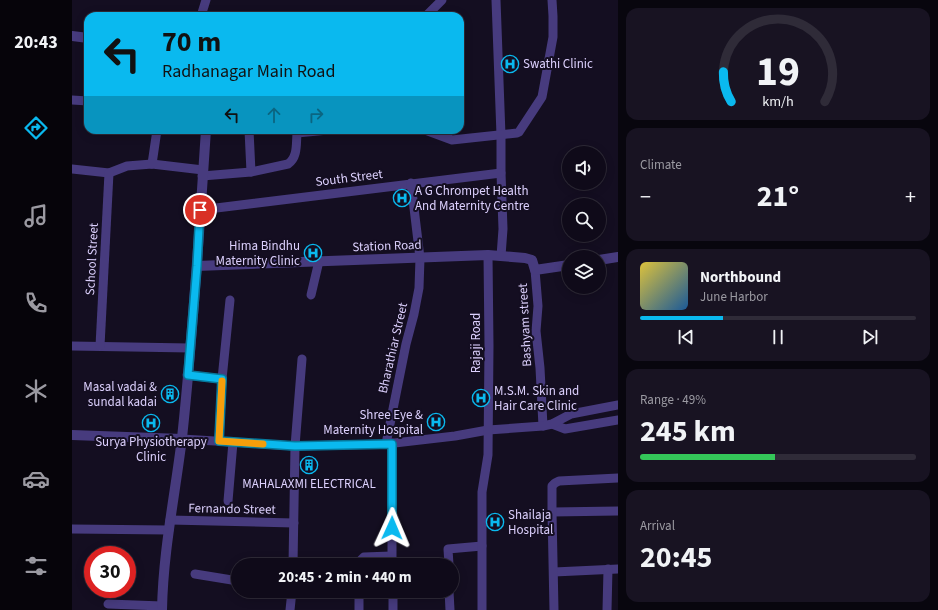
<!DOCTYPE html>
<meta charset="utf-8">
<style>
:root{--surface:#0f0a19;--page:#181322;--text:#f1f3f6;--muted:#9b9aa2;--line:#2f2b38;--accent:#0ab9ef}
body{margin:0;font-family:"Source Sans 3",sans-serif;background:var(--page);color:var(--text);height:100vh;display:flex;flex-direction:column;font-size:15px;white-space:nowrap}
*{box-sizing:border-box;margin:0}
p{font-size:13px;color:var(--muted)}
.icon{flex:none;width:22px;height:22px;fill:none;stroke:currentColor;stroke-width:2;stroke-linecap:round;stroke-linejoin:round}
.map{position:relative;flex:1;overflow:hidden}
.details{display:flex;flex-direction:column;gap:8px;padding:8px;background:#08060e;width:320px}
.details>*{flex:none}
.guide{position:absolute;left:12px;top:12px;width:380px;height:122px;border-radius:12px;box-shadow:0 2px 10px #0003,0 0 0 1px var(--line);background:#0ab9ef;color:#111;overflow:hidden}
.buttons{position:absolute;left:490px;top:146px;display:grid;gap:8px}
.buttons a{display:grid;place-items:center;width:44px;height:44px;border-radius:50%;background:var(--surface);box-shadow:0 2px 10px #0003,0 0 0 1px var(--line);font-size:20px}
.speed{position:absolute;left:12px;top:546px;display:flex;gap:8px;font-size:20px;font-weight:700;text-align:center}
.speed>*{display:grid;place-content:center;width:52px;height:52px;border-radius:50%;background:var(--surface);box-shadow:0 2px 10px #0003,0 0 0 1px var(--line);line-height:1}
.speed .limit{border:6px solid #d22;background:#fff;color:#111}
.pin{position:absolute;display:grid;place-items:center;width:34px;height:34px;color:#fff;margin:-17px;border:2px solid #fff;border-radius:50%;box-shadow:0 1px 4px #0007}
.me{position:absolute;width:44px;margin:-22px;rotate:1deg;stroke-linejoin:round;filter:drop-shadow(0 0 3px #0008)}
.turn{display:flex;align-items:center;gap:14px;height:84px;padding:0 12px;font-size:18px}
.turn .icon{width:52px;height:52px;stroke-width:2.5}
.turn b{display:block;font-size:28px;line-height:34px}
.lanes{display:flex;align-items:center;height:38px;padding:0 12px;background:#0003;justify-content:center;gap:20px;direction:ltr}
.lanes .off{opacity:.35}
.big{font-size:30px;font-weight:700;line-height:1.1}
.details .tile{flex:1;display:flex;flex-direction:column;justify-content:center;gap:6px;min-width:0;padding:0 14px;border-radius:12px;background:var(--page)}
.details .dial{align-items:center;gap:0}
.dial svg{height:104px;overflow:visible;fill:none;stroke:var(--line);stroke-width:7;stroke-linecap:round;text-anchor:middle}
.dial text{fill:var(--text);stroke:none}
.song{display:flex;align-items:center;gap:12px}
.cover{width:48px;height:48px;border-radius:6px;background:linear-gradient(135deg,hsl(50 70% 55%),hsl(210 70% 35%))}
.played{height:4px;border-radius:2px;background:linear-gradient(90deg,var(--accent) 30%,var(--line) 30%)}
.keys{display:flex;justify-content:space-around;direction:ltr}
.heat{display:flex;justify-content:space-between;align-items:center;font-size:22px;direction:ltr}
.charge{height:6px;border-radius:3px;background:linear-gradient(90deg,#34c759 49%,var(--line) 0)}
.trip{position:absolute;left:159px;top:558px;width:228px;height:40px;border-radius:20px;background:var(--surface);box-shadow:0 2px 10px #0003,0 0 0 1px var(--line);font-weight:700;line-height:40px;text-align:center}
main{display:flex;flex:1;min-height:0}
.dock{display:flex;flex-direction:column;width:72px;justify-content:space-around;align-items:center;background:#06040a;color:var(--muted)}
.dock .icon{width:28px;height:28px}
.dock .current{color:var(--accent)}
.dock b{font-size:18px;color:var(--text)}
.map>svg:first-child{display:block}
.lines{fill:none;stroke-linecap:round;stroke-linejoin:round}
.minor{stroke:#473b7e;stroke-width:9}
.tertiary{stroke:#473b7e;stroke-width:10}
.route-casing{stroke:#06789b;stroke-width:10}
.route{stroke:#0ab9ef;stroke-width:7}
.slow{stroke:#f59e0b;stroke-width:7}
.labels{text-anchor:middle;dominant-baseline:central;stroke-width:4;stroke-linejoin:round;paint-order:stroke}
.poi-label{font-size:13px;fill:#dcd0fd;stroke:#140e21;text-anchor:start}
.street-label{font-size:13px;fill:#dcd0fd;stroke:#140e21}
</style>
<main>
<nav class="dock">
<b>20:43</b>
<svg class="icon current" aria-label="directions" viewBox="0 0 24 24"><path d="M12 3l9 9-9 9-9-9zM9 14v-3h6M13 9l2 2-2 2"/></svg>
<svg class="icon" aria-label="music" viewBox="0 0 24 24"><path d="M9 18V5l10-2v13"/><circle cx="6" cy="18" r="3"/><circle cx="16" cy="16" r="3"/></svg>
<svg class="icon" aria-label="phone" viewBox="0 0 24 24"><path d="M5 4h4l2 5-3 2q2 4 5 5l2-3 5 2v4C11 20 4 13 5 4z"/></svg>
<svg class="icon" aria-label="climate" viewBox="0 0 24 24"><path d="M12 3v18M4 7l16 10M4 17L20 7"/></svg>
<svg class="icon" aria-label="car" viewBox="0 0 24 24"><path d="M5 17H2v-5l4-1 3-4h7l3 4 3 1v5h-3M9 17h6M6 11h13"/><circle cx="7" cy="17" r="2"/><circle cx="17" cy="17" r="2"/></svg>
<svg class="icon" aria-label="filters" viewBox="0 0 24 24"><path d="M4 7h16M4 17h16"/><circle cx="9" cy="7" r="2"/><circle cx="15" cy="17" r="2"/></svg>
</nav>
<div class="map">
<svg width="546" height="610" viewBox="0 0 546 610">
<rect width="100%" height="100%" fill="#140e21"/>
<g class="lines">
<!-- minor -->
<g class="minor">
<polyline points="424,0 429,135 429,173 431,229 429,256"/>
<polyline points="129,16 134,0"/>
<polyline points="354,16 370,0"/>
<polyline points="0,100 16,101"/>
<polyline points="177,130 179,172"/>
<polyline points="225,130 225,133 256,130"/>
<polyline points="353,130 380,140 445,133 447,132 470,97 481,37 481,16 480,0"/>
<polyline points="80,164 85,130"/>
<polyline points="0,169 37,173 55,166 80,164 131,170"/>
<path d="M130,176L179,172L216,164C226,157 224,144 225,133"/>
<polyline points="128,210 429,173"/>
<polyline points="463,270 466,306 464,331 468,368 471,426"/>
<polyline points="239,295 247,261"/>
<polyline points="0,346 118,348"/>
<polyline points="28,346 37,173"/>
<polyline points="115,375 150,379"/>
<polyline points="480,424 493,429 546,420"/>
<polyline points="110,439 223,446 314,444 383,436 416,430 471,426 480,424 499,414 546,405"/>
<polyline points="147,441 150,379 158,300"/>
<polyline points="314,444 334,344 342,314 347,288 348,258 339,183"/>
<polyline points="156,501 161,442"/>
<polyline points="480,512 546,511"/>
<polyline points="98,520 222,523"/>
<polyline points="0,529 97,530"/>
<polyline points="221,565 223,446 230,359"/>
<polyline points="287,565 288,561 292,557 319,556"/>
<polyline points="320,565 320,443"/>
<polyline points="377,565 376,549 410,546"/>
<polyline points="482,572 546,569"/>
<polyline points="123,574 166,581"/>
<polyline points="321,591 321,610"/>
<polyline points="377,591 378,610"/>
<polyline points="36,604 90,606"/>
<polyline points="218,610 220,591"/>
<polyline points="287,610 287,591"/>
<polyline points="410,610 410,492 416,455 417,346 416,255"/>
<polyline points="482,610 480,512 480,486 483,483 487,481 546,478"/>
<polyline points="535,610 536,569"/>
</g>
<!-- tertiary -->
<g class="tertiary">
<polyline points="0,36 16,38"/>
<polyline points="527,260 546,257"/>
<polyline points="125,266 416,255 453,258 460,260 463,270 497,265"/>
<polyline points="0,435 110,439"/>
<path d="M90,610C91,552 103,495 110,438C121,336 127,233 134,130"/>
</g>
</g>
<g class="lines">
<defs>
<polyline id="route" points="128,210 125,266 116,375 150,379 147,441 223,446 320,444 320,528"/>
</defs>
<!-- route casing -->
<use href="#route" class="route-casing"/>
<!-- route -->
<use href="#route" class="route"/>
<!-- slow -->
<polyline class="slow" points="150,381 147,441 191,444"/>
</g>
<!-- icons -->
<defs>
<symbol id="hospital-ring" viewBox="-11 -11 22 22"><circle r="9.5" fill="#140e21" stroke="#0ab9ef" stroke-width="1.5"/><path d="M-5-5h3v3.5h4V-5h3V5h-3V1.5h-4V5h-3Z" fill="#0ab9ef"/></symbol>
<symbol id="building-ring" viewBox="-11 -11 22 22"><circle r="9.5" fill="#140e21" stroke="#0ab9ef" stroke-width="1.5"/><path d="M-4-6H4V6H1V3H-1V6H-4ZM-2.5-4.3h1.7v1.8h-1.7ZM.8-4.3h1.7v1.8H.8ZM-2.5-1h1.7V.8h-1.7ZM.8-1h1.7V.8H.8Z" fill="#0ab9ef"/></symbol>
</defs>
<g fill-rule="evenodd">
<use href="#hospital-ring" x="428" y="54" width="20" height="20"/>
<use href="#hospital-ring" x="320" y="188" width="20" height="20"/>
<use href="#hospital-ring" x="231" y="243" width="20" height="20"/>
<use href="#building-ring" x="88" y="384" width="20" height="20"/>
<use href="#hospital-ring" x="399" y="388" width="20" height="20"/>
<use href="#hospital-ring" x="354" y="412" width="20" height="20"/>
<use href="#hospital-ring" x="69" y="413" width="20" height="20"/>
<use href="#building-ring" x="227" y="455" width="20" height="20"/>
<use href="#hospital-ring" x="413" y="512" width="20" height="20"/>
</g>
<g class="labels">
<!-- poi labels -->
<g class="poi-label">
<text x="451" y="64">Swathi Clinic</text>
<text x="343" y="191">A G Chrompet Health<tspan x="343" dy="15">And Maternity Centre</tspan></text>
<text x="228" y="246" text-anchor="end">Hima Bindhu<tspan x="228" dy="15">Maternity Clinic</tspan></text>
<text x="85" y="387" text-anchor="end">Masal vadai &amp;<tspan x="85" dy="15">sundal kadai</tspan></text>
<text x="422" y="391">M.S.M. Skin and<tspan x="422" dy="15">Hair Care Clinic</tspan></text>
<text x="351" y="415" text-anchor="end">Shree Eye &amp;<tspan x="351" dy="15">Maternity Hospital</tspan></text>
<text x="79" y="442" text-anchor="middle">Surya Physiotherapy<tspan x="79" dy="15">Clinic</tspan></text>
<text x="237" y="484" text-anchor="middle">MAHALAXMI ELECTRICAL</text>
<text x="436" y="515">Shailaja<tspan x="436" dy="15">Hospital</tspan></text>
</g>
<!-- street labels -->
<g class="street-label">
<text transform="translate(277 178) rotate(-7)">South Street</text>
<text transform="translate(315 246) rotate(-2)">Station Road</text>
<text transform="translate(20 259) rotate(-87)">School Street</text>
<text transform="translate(453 325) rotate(-93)">Bashyam street</text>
<text transform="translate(404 343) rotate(-90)">Rajaji Road</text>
<text transform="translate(321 348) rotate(-77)">Bharathiar Street</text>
<text transform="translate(160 509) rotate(1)">Fernando Street</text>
</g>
</g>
</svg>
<div class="buttons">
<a><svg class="icon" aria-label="sound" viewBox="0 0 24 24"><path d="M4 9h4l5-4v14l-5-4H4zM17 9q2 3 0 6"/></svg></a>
<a><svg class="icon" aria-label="search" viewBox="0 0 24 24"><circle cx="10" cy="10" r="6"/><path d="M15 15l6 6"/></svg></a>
<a><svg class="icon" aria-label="layers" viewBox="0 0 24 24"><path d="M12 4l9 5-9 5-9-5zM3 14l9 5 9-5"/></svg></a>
</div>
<div class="speed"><div class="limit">30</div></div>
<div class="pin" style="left:128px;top:210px;background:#d93025"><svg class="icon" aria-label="arrive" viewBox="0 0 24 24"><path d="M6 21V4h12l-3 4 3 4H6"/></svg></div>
<svg class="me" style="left:320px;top:528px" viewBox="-20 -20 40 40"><path d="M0-17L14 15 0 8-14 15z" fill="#0ab9ef" stroke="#fff" stroke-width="4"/></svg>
<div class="trip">20:45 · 2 min · 440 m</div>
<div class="guide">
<div class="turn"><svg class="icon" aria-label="left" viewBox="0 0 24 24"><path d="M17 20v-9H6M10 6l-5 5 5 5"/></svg><div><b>70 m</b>Radhanagar Main Road</div></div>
<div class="lanes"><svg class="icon" aria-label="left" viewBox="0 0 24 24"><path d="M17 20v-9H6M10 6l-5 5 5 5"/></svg><svg class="icon off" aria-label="ahead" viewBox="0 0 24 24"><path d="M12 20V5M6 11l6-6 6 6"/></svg><svg class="icon off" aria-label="right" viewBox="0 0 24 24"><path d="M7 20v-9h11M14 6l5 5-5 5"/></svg></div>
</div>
</div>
<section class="details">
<div class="tile dial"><svg viewBox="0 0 100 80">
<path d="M14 69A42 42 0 1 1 86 69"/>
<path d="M14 69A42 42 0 0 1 8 46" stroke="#0ab9ef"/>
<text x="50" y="56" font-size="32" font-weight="700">19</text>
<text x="50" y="72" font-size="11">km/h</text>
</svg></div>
<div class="tile"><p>Climate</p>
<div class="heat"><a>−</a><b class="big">21°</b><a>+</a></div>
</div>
<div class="tile">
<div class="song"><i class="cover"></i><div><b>Northbound</b><p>June Harbor</p></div></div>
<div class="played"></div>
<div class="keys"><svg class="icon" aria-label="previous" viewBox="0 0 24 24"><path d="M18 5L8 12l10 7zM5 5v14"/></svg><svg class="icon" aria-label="pause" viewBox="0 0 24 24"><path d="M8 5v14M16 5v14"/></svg><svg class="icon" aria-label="next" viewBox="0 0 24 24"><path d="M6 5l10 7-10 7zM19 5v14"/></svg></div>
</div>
<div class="tile"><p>Range · 49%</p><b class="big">245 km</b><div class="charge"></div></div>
<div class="tile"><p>Arrival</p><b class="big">20:45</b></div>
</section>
</main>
